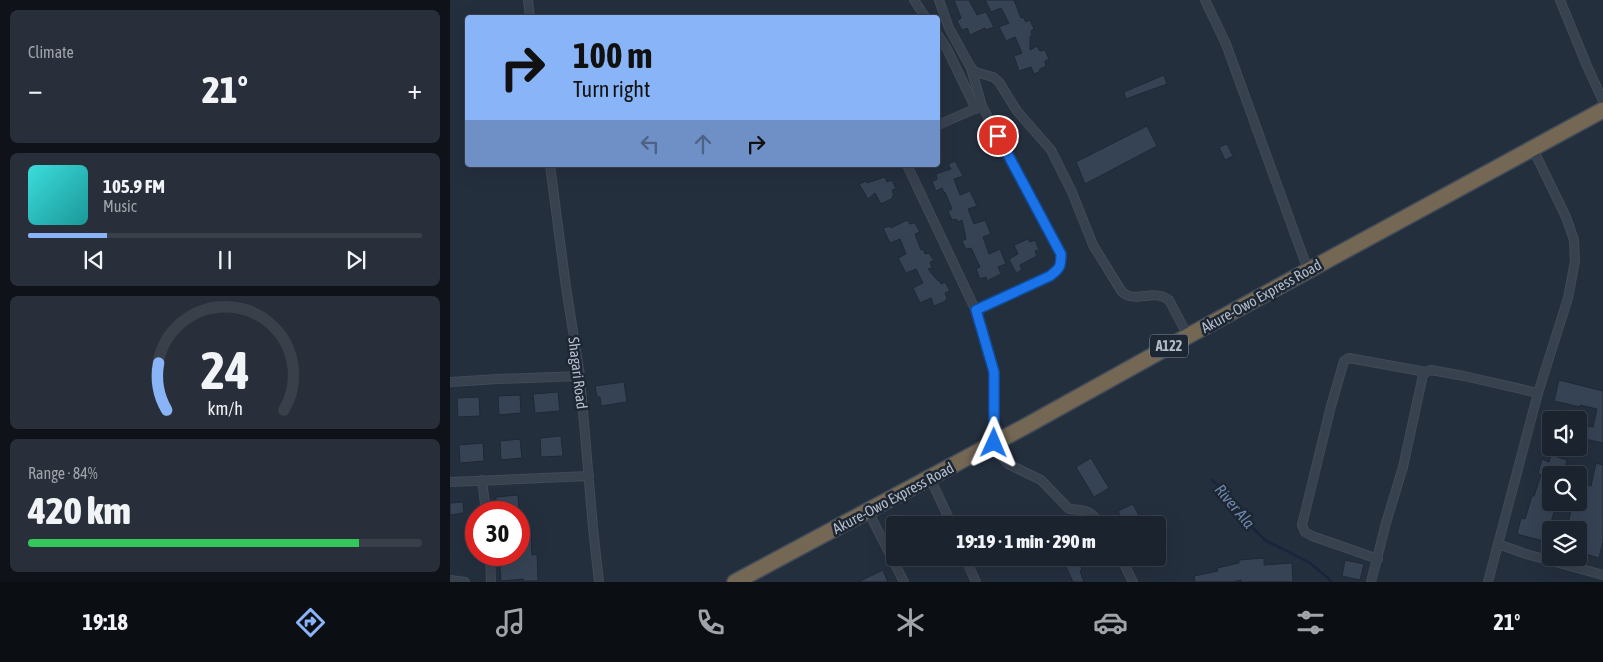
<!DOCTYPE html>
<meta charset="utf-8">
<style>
:root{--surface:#1b232e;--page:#282f3a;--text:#f1f3f6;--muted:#a0a4aa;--line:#39404a;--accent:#8ab4f8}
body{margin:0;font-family:"Asap Condensed",sans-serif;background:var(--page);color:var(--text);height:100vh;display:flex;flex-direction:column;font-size:19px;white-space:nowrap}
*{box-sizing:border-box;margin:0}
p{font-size:16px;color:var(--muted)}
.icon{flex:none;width:28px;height:28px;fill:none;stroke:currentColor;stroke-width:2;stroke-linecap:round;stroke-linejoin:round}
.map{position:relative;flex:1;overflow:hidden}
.drawer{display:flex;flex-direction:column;gap:10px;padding:10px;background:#0f1319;width:450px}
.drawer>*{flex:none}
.banner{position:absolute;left:15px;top:15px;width:475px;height:152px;border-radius:5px;box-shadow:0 5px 20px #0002,0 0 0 1px var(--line);background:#8ab4f8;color:#111;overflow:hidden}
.tools{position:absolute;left:1092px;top:411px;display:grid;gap:10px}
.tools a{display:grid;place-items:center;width:45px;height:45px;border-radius:5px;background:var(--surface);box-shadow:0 5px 20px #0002,0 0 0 1px var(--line);font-size:25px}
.speed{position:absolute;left:15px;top:501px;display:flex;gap:10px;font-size:25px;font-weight:700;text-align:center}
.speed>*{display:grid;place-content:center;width:65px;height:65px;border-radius:50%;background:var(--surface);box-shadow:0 5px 20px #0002,0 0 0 1px var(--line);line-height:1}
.speed .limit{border:8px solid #d22;background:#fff;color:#111}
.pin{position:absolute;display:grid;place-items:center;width:42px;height:42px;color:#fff;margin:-21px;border:2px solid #fff;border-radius:50%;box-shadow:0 1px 5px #0007}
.me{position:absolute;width:55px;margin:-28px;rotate:1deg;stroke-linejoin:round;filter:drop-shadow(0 0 4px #0008)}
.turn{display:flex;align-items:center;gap:18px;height:105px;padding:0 25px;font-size:22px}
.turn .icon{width:65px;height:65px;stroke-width:2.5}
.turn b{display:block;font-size:35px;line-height:42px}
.lanes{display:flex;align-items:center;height:48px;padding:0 25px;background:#0003;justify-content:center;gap:25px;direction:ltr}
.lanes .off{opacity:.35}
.big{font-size:38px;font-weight:800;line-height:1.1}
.drawer .card{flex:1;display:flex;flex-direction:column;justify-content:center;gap:8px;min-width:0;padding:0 18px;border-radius:8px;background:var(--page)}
.drawer .dial{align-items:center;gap:0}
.dial svg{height:130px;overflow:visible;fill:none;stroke:var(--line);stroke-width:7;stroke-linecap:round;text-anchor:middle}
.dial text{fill:var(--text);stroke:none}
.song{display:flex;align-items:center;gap:15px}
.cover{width:60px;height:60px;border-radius:8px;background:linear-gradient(135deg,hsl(180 70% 55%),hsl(180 70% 35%))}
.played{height:5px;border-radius:2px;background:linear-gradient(90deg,var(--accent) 20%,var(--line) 20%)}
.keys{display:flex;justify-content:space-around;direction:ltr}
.heat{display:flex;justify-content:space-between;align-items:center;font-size:28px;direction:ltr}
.charge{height:8px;border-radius:4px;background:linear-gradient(90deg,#34c759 84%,var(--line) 0)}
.trip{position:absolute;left:436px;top:516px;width:280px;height:50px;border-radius:5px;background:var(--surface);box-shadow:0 5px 20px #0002,0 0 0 1px var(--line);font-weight:800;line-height:50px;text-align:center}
.tab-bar{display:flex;height:80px;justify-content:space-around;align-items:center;background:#0b0e12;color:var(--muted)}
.tab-bar .icon{width:35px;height:35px}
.tab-bar .current{color:var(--accent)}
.tab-bar b{font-size:22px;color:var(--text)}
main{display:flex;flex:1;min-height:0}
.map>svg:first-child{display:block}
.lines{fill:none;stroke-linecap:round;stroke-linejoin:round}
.stream{stroke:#17263c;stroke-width:2.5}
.building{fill:#364354;stroke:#1f2835}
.street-casing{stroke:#414a57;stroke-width:10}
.highway-casing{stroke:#434c59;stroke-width:18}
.street{stroke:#38414e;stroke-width:8}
.highway{stroke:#746855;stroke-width:15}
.route-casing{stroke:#114b97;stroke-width:12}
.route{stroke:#1a73e8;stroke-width:9}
.labels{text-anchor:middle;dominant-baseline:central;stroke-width:5;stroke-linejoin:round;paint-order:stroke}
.shield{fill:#1d2633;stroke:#878f9c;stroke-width:1}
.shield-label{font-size:14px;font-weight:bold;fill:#b4bcc9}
.street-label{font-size:15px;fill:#b4bcc9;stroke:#1d2633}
.water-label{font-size:16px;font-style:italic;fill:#6d86a8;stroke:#1d2633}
</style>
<main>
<section class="drawer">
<div class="card"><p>Climate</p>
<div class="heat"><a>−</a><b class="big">21°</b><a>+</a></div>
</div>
<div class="card">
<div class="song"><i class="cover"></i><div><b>105.9 FM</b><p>Music</p></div></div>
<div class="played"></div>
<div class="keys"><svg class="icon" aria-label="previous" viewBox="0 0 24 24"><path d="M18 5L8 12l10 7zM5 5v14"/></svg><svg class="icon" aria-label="pause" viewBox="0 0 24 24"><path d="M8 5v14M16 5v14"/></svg><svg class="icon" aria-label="next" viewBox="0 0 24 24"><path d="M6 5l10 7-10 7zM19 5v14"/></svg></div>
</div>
<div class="card dial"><svg viewBox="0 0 100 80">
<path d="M14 69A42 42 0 1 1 86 69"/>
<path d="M14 69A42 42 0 0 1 9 40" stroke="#8ab4f8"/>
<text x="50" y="56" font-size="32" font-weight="700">24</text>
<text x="50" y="72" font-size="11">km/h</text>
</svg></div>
<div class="card"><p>Range · 84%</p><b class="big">420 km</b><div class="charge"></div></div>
</section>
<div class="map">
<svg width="1153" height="582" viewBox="0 0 1153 582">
<rect width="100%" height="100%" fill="#242f3e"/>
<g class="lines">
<!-- stream -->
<polyline class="stream" points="762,480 779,496 788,513 816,541 833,549 860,563 878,578 881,582"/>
</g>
<!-- building -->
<g class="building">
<polygon points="504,0 519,0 527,15 536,12 544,27 536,30 535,28 520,35 517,28 512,30 507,21 511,18"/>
<polygon points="535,0 564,0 571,18 573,17 576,22 580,20 584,29 581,31 582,35 580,37 580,50 587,46 590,51 595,50 599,59 595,61 596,66 590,69 589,72 584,74 581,67 569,71 564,56 572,53 565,37 556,41 549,27 559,23 551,8 541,12"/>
<polygon points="714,75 717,84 676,99 674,92"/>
<polygon points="697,126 707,146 635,184 626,162"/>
<polygon points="777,144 783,156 775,160 769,147"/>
<polygon points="505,161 513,176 504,179 510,195 520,191 527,206 518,209 524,224 535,220 541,234 533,237 539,254 550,249 556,264 548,267 551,274 537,281 536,277 530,279 526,269 530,267 521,248 516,249 512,241 516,239 512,220 508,222 506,219 502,220 498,211 502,209 495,192 494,193 492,188 486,191 482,182 487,179 486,174 501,169 498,164"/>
<polygon points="435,177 437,182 442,180 446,189 442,190 444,196 442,196 443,198 431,204 425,193 418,199 409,184 416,181 417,183"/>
<polygon points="457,220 460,224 465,223 470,232 465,234 471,250 473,249 475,254 479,253 484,261 480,262 482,268 478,269 488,281 490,281 491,284 495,282 500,291 495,293 497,298 496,299 496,301 484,306 481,298 470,303 463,288 473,283 466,269 456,273 448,258 456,254 450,239 440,243 433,228 440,226 441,228"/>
<polygon points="578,239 580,242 585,240 589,250 585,251 587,256 570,265 572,270 566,273 559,259 568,254 564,245"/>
<polygon points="1109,380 1153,391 1153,443 1135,439 1138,426 1143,427 1147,409 1130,405 1130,407 1104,401"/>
<polygon points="174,382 177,402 151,406 150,397 147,397 145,386"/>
<polygon points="108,392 110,411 85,413 83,394"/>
<polygon points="70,395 71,413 49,415 48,396"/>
<polygon points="29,397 30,416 8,417 7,398"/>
<polygon points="111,436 113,456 91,457 90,438"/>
<polygon points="70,439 72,458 51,460 50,441"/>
<polygon points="33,443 34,461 10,463 9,445"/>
<polygon points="1101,455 1117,460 1113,474 1101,475 1101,502 1107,502 1100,526 1101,543 1067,534 1071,518 1075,519 1082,496 1084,496 1091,475 1088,473 1092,459 1099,462"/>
<polygon points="641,458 659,488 644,497 626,467"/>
<polygon points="1146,463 1153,465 1153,542 1149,558 1129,552 1129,526 1118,523 1123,502 1129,502 1129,483 1141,486"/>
<polygon points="68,495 69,512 46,512 46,497"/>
<polygon points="13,502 14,513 0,515 0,503"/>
<polygon points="683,504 689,516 673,524 668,511"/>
<polygon points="81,532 82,555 87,554 88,581 73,581 73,579 51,581 49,556 69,555 69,533"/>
<polygon points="612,558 629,558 632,570 630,571 634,582 623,582"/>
<polygon points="814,558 814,565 842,563 843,582 791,582 791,580 783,582 745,582 744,576 768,571 767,568 789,563 789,560"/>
<polygon points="895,560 914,564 910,580 892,576"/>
<polygon points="433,570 438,582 408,582"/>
</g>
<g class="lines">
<defs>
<g id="street">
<polyline points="78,0 80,18"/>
<polyline points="464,0 476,18"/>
<path d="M489,0L499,28L521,68L525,72L543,77L549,82L567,111L601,150L622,192L643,245L672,292C686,304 704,288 719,300L738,336"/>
<polyline points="755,0 776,44 858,270"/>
<polyline points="1110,0 1137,66 1153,101"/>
<polyline points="488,35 497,49 526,109"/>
<path d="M521,68L532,106L611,254C611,267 610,268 600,276L526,311"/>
<polyline points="488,125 529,107"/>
<polyline points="100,165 116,287 130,376 143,528 149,582"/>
<path d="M457,165L526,311L544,372V443L550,455L558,464L591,480L619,509C635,510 641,510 651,525"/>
<polyline points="0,382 48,379 130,376"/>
<polyline points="480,478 502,525"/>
<polyline points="32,480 36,512"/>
<polyline points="0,482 139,476"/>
<polyline points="418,511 454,582"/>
<polyline points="1048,544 1076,554 1153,575"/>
<polyline points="40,555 41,582"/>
<polyline points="515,558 526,582"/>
<polyline points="671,558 683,582"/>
<polyline points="928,559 862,536 855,532 852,525 881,406 894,361 899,358 976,372 981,370 1014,376 1088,393"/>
<polyline points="0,580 15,582"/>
<polyline points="921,582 936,523 953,467 973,375 976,372"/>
<polyline points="1038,582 1088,393 1118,298 1125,261 1124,240 1116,217 1083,149"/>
</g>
<polyline id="highway" points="285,582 576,426 738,336 1153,110"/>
</defs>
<!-- street casing -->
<use href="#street" class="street-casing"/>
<!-- highway casing -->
<use href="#highway" class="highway-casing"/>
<!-- street -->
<use href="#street" class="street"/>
<!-- highway -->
<use href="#highway" class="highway"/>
</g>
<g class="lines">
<defs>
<path id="route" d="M544,443V372L526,310L600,276C610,268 611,267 611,254L548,136"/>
</defs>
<!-- route casing -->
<use href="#route" class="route-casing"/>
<!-- route -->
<use href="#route" class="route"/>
</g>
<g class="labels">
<!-- shield labels -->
<rect class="shield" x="700" y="334.5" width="38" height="23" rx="4"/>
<g class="shield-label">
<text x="719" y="346">A122</text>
</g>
<!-- street labels -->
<g class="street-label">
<text transform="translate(811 296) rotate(-29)">Akure-Owo Express Road</text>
<text transform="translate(128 373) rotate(83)">Shagari Road</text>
<text transform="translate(443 498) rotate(-28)">Akure-Owo Express Road</text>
</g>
<!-- water labels -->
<g class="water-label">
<text transform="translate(785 506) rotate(50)">River Ala</text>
</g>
</g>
</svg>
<div class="tools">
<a><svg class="icon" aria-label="sound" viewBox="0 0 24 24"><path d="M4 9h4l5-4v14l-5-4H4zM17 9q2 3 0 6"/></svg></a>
<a><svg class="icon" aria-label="search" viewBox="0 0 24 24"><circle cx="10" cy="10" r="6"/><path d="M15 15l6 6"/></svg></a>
<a><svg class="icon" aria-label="layers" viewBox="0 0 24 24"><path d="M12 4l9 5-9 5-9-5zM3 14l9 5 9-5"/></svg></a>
</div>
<div class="speed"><div class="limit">30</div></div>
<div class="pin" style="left:548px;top:136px;background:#d93025"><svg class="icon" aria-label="arrive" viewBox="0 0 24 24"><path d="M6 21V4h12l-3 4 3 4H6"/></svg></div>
<svg class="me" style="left:544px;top:443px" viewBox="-20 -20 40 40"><path d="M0-17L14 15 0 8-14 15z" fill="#1a73e8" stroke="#fff" stroke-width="4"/></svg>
<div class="trip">19:19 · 1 min · 290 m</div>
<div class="banner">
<div class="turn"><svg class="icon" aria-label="right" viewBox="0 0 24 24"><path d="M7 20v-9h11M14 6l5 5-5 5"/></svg><div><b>100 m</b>Turn right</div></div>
<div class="lanes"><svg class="icon off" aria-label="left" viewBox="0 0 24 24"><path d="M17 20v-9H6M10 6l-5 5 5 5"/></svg><svg class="icon off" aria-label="ahead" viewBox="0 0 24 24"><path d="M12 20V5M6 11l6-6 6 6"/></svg><svg class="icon" aria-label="right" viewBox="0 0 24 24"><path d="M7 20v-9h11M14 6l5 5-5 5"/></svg></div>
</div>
</div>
</main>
<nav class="tab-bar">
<b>19:18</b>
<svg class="icon current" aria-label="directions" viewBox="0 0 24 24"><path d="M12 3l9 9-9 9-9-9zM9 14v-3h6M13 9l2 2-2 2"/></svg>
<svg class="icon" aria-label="music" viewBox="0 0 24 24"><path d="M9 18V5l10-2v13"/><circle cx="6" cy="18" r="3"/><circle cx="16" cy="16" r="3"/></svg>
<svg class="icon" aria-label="phone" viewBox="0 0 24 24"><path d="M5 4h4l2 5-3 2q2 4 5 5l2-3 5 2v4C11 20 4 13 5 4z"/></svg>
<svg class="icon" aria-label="climate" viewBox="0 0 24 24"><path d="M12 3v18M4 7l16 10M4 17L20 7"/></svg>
<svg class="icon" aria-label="car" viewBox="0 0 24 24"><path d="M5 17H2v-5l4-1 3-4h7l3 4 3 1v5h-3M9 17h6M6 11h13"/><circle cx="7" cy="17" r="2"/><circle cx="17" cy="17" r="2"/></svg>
<svg class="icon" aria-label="filters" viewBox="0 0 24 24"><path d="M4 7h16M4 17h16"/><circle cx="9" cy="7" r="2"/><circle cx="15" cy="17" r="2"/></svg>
<b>21°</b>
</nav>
